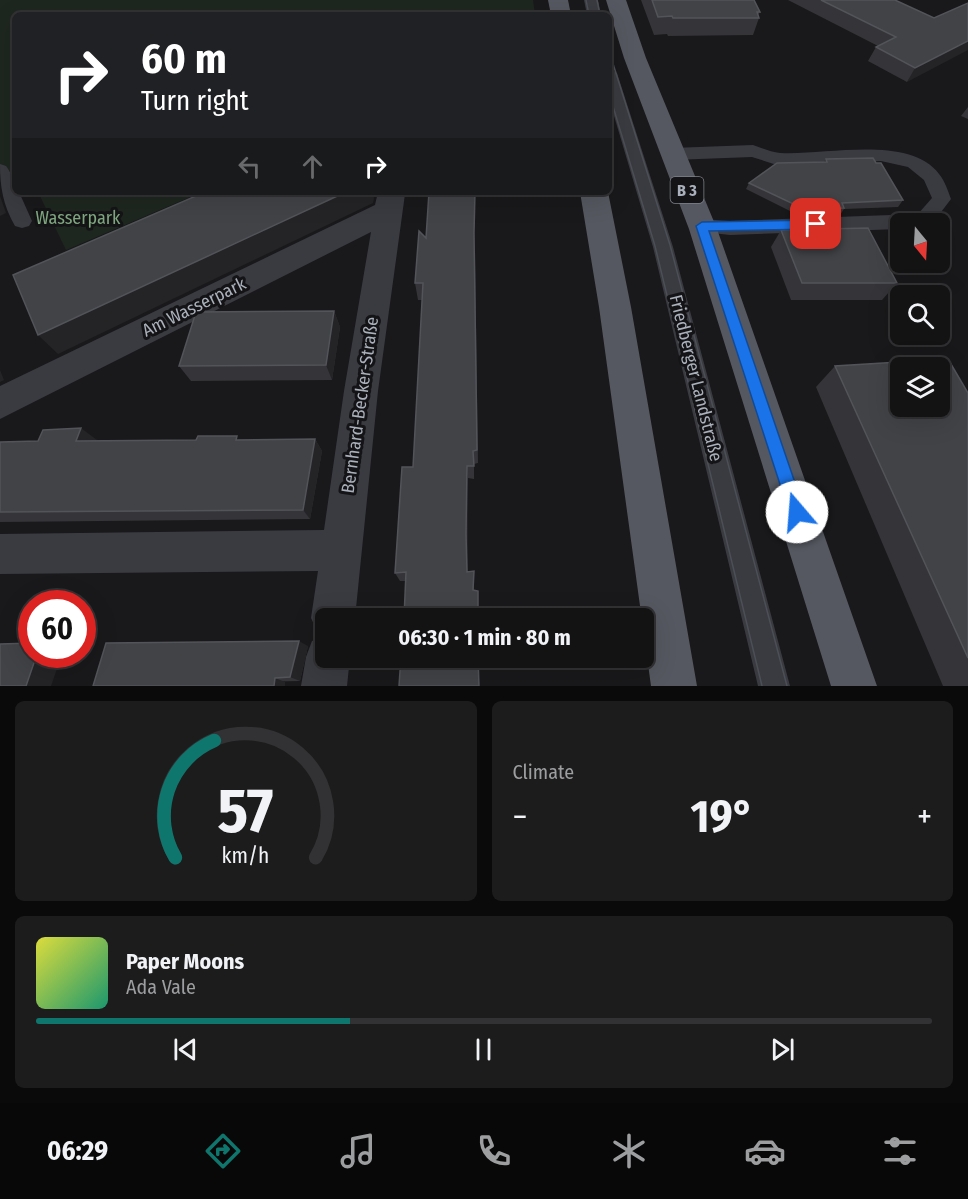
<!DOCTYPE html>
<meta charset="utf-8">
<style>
:root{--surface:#131314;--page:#1c1c1d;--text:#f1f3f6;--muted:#9d9ea0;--line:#323234;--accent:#0f766e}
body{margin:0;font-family:"Fira Sans Condensed",sans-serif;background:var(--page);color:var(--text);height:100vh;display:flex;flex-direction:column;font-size:22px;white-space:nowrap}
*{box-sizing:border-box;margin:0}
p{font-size:20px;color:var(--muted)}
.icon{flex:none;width:33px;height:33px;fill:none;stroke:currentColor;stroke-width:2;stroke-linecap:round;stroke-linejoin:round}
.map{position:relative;height:686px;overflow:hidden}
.drawer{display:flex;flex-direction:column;gap:15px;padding:15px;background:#0a0a0b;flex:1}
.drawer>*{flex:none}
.top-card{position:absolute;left:12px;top:12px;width:600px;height:183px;border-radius:9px;box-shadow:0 6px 24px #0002,0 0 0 2px var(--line);background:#202124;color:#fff;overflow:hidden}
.needle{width:39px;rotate:162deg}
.buttons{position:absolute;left:890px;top:213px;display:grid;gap:12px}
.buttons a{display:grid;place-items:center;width:60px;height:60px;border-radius:9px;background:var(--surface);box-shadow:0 6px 24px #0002,0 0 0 2px var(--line);font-size:30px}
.speed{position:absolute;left:18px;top:590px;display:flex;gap:12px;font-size:30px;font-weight:700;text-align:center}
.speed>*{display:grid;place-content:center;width:78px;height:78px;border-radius:50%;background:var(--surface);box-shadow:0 6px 24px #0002,0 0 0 2px var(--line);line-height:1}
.speed .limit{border:9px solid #d22;background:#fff;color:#111}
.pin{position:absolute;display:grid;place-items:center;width:51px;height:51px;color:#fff;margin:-26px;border-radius:12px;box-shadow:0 3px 9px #0006}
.me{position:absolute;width:66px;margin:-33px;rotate:342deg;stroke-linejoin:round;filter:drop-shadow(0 0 4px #0008)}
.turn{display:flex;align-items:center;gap:21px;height:126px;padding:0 30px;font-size:27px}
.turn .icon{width:78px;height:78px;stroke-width:2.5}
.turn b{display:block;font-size:42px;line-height:51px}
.lanes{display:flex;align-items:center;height:57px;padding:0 30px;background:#0003;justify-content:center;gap:30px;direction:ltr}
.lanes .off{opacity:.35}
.big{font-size:45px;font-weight:700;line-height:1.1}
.drawer .widget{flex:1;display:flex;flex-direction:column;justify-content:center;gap:9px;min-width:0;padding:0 21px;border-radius:9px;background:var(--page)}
.drawer .dial{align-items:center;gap:0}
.dial svg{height:156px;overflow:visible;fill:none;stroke:var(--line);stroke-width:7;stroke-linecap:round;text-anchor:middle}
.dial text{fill:var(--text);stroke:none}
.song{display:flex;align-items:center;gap:18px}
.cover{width:72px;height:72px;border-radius:9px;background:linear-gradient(135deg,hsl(60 70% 55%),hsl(160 70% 35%))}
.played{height:6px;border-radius:3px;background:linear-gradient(90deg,var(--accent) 35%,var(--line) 35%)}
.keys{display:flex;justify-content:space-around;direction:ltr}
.heat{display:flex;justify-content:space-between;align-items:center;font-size:33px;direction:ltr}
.drawer .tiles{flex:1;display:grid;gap:15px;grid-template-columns:1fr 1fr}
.widget:last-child{grid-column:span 2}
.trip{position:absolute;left:315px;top:608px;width:339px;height:60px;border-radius:9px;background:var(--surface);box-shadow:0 6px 24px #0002,0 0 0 2px var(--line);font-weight:700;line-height:60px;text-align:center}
.tab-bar{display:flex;height:96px;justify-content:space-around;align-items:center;background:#080808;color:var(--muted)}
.tab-bar .icon{width:42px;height:42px}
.tab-bar .on{color:var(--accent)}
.tab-bar b{font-size:27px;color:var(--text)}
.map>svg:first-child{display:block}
.green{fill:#1e271f}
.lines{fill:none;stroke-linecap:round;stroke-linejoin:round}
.service{fill:#3a3b41;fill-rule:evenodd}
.minor{fill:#3a3b41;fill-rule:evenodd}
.primary{fill:#555860;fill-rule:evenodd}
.tram{stroke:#4c4f56;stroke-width:1.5}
.wall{fill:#353539}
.shaded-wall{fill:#242427}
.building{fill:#414347;stroke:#525459;stroke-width:1.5;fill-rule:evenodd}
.route{fill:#1a73e8;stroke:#114b97;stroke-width:1.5}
.labels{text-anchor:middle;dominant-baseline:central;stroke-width:6;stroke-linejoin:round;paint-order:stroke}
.shield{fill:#141416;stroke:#7d828a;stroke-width:1.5}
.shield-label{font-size:16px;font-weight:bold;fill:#aab1bc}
.park-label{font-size:18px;fill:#80a880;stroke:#141416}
.street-label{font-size:18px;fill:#aab1bc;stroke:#141416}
</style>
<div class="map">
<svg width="968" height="686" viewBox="0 0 968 686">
<rect width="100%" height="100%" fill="#19191b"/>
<!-- green -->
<g class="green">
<polygon points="0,0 533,0 535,15 15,15 15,169 0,174"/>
<polygon points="38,192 202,192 66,250"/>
</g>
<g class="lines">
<!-- service -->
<g class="service">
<polygon points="584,0 598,0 601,15 587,15"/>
<polygon points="609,68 617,73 673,247 790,686 758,686 653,247 609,99"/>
<path d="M753,145C762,148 771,152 780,153C823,156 909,134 939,174C945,181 948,191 951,199L932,224H900V229L730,235L695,231L692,226L695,221L702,219L730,221L918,214L932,198L924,180L908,167L881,161L777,165L752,157L672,160L666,158L663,154L666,150L672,148Z"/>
<path d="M0,164L6,166C12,174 15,182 15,192H19L32,221L29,226L22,228L15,226C3,205 0,187 0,164Z"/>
</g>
<!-- minor -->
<polygon class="minor" points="378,192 404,192 405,194 378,391 355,618 326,618 326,657 350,657 347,686 301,686 306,657 312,641 325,636 318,633 311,618 318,571 0,574 0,534 324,530 344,391 371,232 0,419 0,386 375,205"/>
<!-- primary -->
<g class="primary">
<polygon points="548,0 568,0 571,15 551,15"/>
<polygon points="606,0 626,0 646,58 717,229 877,686 831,686 689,229 624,58"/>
<polygon points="580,192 608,192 631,307 697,686 651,686 599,307"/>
</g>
<!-- tram -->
<g class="tram">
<polyline points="586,0 589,15"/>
<polyline points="597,0 600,15"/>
<polyline points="609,51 670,245 787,686"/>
<polyline points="609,93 655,246 762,686"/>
</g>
</g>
<!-- wall -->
<g class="wall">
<polygon points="641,0 754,0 760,12 758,15 759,18 753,35 668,36 667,34 654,35"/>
<polygon points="788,0 895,0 934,18 968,3 907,82 868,61 876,47 878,46"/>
<polygon points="968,107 968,119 961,116"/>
<polygon points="826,159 876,163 903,200 898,207 844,209 840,215 800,216 746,189 749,183 823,162"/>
<polygon points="781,230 897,283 882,300 791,300 771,247"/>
<polygon points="475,250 478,463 474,464 474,479 468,478 467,544 468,571 474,571 474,590 406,581 400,581 395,573 413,467 422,300 418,300 415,283"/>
<polygon points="334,311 340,327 332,380 191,381 179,366"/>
<polygon points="835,366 968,393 968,686 943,686 816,387"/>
<polygon points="315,439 322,451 310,519 0,522 0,442"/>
<polygon points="308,646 300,681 93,686"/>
</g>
<!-- shaded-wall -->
<g class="shaded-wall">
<polygon points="968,41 968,50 907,82 915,68"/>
<polygon points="346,192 373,192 374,198 373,203 58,354 38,335"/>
<polygon points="0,196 6,213 0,216"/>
<polygon points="334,311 340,327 332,380 326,365"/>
<polygon points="0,370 4,380 0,382"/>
<polygon points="81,428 97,440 92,453 76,441"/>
<polygon points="315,439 322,451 310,519 303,510"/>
<polygon points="467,466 468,478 468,580 467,572"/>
<polygon points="299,641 308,646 300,681 290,677"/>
<polygon points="37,654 62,654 51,686 26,686"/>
<polygon points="275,678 285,682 285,686 274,686"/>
</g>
<!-- building -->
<g class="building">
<polygon points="652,0 754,0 760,12 757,12 759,18 673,18 672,16 658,17"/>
<polygon points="821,0 895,0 934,18 968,3 968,41 915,68 876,47 896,37"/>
<polygon points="873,158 876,163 881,163 903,200 842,203 844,208 804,209 749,183 777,163 827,162 826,159"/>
<polygon points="205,192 346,192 38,335 13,275"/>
<polygon points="429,192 475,192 474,233 477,450 473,451 474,466 467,466 466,534 467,572 474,571 473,590 478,591 478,618 404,618 406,572 395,573 402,467 413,467 423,283 415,283 419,231 426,238"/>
<polygon points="868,228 897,283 802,283 781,230"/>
<polygon points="334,311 326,365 179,366 196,312"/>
<path d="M948,359L968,393V658L835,366ZM900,368H939V406H900Z"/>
<polygon points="81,428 76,441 196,440 198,436 237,436 236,440 315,439 303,510 0,512 0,442 38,441 43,430"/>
<polygon points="299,641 290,677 275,678 274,686 93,686 106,643"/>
<polygon points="32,643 32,654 37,654 26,686 0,686 0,644"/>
<polygon points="401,657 478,657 479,686 399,686"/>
</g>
<!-- route -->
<polygon class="route" points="816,220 822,224 816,229 709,231 805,512 803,517 797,519 792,517 789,512 696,226 702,222"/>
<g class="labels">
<!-- shield labels -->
<rect class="shield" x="670.5" y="177" width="33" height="26" rx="4.5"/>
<g class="shield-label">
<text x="687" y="190">B 3</text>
</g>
<!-- park labels -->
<g class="park-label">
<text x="78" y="218">Wasserpark</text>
</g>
<!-- street labels -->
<g class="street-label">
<text transform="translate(194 307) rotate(-26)">Am Wasserpark</text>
<text transform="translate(696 378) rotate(76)">Friedberger Landstraße</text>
<text transform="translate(360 405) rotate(-82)">Bernhard-Becker-Straße</text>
</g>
</g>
</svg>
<div class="buttons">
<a><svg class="needle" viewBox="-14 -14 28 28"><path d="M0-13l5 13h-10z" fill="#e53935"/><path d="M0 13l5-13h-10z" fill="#9d9ea0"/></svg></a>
<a><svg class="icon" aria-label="search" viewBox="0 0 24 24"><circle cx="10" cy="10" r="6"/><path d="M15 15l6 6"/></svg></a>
<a><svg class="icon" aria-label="layers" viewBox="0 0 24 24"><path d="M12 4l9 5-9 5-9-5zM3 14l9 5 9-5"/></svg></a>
</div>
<div class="speed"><div class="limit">60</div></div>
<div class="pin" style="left:816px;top:224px;background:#d93025"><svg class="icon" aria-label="arrive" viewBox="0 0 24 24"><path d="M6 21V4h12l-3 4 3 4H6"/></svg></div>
<svg class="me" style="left:797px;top:512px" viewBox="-20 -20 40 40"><circle r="19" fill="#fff"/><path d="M0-13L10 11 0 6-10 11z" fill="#1a73e8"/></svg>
<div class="trip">06:30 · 1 min · 80 m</div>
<div class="top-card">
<div class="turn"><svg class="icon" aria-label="right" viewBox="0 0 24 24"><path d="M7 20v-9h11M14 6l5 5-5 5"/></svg><div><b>60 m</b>Turn right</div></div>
<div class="lanes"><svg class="icon off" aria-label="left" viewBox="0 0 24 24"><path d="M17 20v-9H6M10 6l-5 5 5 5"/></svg><svg class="icon off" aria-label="ahead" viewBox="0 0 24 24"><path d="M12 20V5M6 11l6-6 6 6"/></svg><svg class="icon" aria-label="right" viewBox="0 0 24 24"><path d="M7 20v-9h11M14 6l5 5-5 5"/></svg></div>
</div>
</div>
<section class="drawer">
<div class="tiles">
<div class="widget dial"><svg viewBox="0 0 100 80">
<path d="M14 69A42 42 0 1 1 86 69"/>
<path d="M14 69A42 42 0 0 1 34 9" stroke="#0f766e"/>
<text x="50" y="56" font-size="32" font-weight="700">57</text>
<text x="50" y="72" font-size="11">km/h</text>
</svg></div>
<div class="widget"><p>Climate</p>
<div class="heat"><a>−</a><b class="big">19°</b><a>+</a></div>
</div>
<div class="widget">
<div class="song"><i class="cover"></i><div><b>Paper Moons</b><p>Ada Vale</p></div></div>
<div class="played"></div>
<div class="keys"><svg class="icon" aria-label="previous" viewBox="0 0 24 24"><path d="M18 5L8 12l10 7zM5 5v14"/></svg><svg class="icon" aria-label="pause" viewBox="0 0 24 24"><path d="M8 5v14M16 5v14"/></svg><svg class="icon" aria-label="next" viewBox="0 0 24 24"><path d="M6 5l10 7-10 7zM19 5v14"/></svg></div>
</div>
</div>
</section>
<nav class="tab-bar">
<b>06:29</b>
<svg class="icon on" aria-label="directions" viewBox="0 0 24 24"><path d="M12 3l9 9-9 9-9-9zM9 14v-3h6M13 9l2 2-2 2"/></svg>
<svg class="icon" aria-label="music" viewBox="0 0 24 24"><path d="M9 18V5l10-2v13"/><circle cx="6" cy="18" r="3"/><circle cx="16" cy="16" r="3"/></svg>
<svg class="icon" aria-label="phone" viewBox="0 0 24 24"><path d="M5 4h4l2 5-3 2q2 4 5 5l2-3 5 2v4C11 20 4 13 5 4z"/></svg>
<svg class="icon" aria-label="climate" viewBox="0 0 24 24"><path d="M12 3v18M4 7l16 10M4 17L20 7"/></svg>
<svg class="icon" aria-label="car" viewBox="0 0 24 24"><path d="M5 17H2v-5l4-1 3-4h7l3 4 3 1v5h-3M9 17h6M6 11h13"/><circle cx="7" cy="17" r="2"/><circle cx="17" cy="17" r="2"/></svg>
<svg class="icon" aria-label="filters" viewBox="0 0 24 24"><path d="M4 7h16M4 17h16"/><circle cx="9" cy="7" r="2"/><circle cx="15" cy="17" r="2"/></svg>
</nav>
